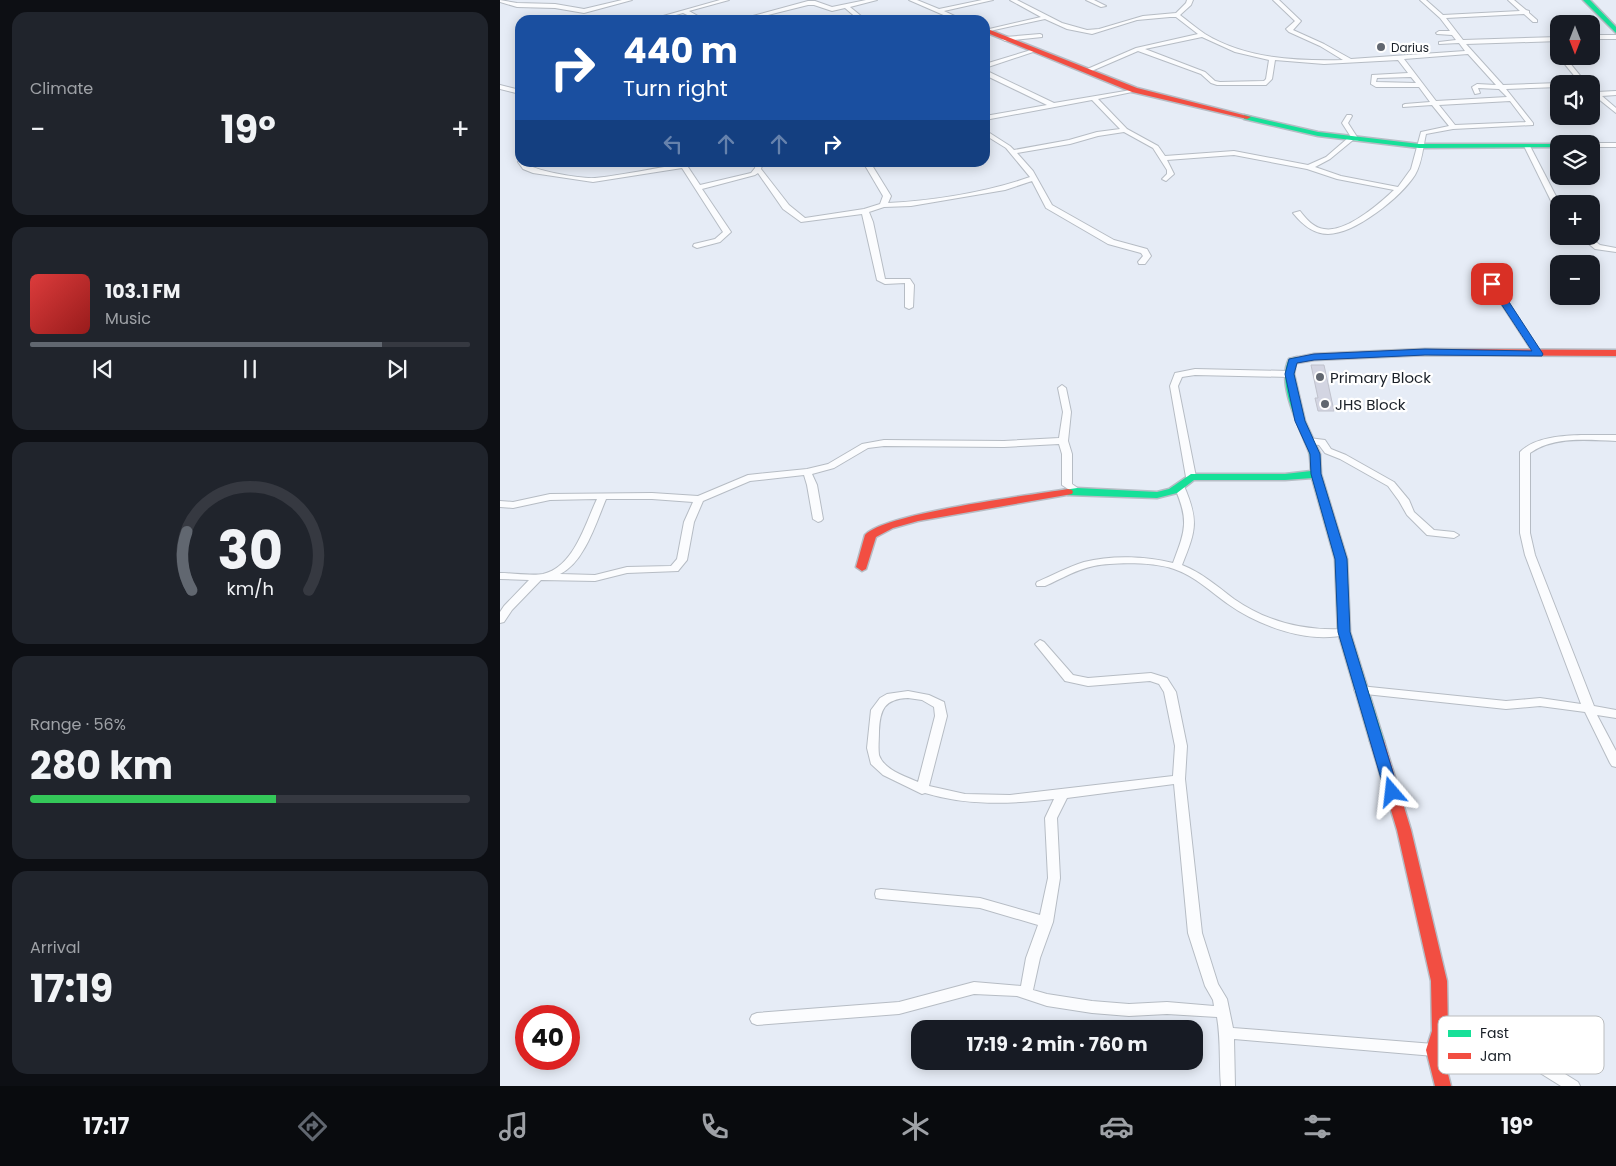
<!DOCTYPE html>
<meta charset="utf-8">
<style>
:root{--surface:#171b24;--page:#20242c;--text:#f1f3f6;--muted:#9ea1a6;--line:#363941;--accent:#616770}
body{margin:0;font-family:Poppins,sans-serif;background:var(--page);color:var(--text);height:100vh;display:flex;flex-direction:column;font-size:19px;white-space:nowrap}
*{box-sizing:border-box;margin:0}
p{font-size:16px;color:var(--muted)}
.icon{flex:none;width:28px;height:28px;fill:none;stroke:currentColor;stroke-width:2;stroke-linecap:round;stroke-linejoin:round}
.map{position:relative;flex:1;overflow:hidden}
.drawer{display:flex;flex-direction:column;gap:12px;padding:12px;background:#0d0f14;width:500px}
.drawer>*{flex:none}
.guide{position:absolute;left:15px;top:15px;width:475px;height:152px;border-radius:15px;box-shadow:0 2px 12px #0003;background:#1a4fa0;color:#fff;overflow:hidden}
.needle{width:32px;rotate:180deg}
.fabs{position:absolute;left:1050px;top:15px;display:grid;gap:10px}
.fabs a{display:grid;place-items:center;width:50px;height:50px;border-radius:10px;background:var(--surface);box-shadow:0 2px 12px #0003;font-size:25px}
.speed{position:absolute;left:15px;top:1005px;display:flex;gap:10px;font-size:25px;font-weight:700;text-align:center}
.speed>*{display:grid;place-content:center;width:65px;height:65px;border-radius:50%;background:var(--surface);box-shadow:0 2px 12px #0003;line-height:1}
.speed .limit{border:8px solid #d22;background:#fff;color:#111}
.pin{position:absolute;display:grid;place-items:center;width:42px;height:42px;color:#fff;margin:-21px;border-radius:10px;box-shadow:0 2px 8px #0006}
.me{position:absolute;width:55px;margin:-28px;rotate:343deg;stroke-linejoin:round;filter:drop-shadow(0 0 4px #0008)}
.turn{display:flex;align-items:center;gap:18px;height:105px;padding:0 25px;font-size:22px}
.turn .icon{width:65px;height:65px;stroke-width:2.5}
.turn b{display:block;font-size:35px;line-height:42px}
.lanes{display:flex;align-items:center;height:48px;padding:0 25px;background:#0003;justify-content:center;gap:25px;direction:ltr}
.lanes .off{opacity:.35}
.big{font-size:38px;font-weight:700;line-height:1.1}
.drawer .card{flex:1;display:flex;flex-direction:column;justify-content:center;gap:8px;min-width:0;padding:0 18px;border-radius:15px;background:var(--page)}
.drawer .dial{align-items:center;gap:0}
.dial svg{height:130px;overflow:visible;fill:none;stroke:var(--line);stroke-width:7;stroke-linecap:round;text-anchor:middle}
.dial text{fill:var(--text);stroke:none}
.song{display:flex;align-items:center;gap:15px}
.cover{width:60px;height:60px;border-radius:8px;background:linear-gradient(135deg,hsl(0 70% 55%),hsl(0 70% 35%))}
.played{height:5px;border-radius:2px;background:linear-gradient(90deg,var(--accent) 80%,var(--line) 80%)}
.keys{display:flex;justify-content:space-around;direction:ltr}
.heat{display:flex;justify-content:space-between;align-items:center;font-size:28px;direction:ltr}
.charge{height:8px;border-radius:4px;background:linear-gradient(90deg,#34c759 56%,var(--line) 0)}
.trip{position:absolute;left:411px;top:1020px;width:292px;height:50px;border-radius:15px;background:var(--surface);box-shadow:0 2px 12px #0003;font-weight:700;line-height:50px;text-align:center}
.menu{display:flex;height:80px;justify-content:space-around;align-items:center;background:#090b0e;color:var(--muted)}
.menu .icon{width:35px;height:35px}
.menu .selected{color:var(--accent)}
.menu b{font-size:22px;color:var(--text)}
main{display:flex;flex:1;min-height:0}
.map>svg:first-child{display:block}
.building{fill:#d3d5e2;stroke:#c0c2cc}
.lines{fill:none;stroke-linecap:round;stroke-linejoin:round}
.street-casing{stroke:#b6bcc4;stroke-width:2}
.fast-casing{stroke:#b6bcc4;stroke-width:3}
.jam-casing{stroke:#b6bcc4;stroke-width:3}
.street{fill:#fbfcfe;fill-rule:evenodd}
.fast{fill:#16e098;fill-rule:evenodd}
.jam{fill:#f24e42;fill-rule:evenodd}
.route{fill:#1a73e8;stroke:#114b97}
.poi-dot{fill:#616770;stroke:#fff;stroke-width:2}
.labels{text-anchor:middle;dominant-baseline:central;stroke-width:4.5;stroke-linejoin:round;paint-order:stroke}
.far-poi-label{font-size:12px;fill:#1a2028;stroke:#fff;text-anchor:start}
.poi-label{font-size:15px;fill:#1a2028;stroke:#fff;text-anchor:start}
.key{fill:#fff;stroke:#babcbe;stroke-width:1}
.key-label{font-size:14px;fill:#1a2028}
</style>
<main>
<section class="drawer">
<div class="card"><p>Climate</p>
<div class="heat"><a>−</a><b class="big">19°</b><a>+</a></div>
</div>
<div class="card">
<div class="song"><i class="cover"></i><div><b>103.1 FM</b><p>Music</p></div></div>
<div class="played"></div>
<div class="keys"><svg class="icon" aria-label="previous" viewBox="0 0 24 24"><path d="M18 5L8 12l10 7zM5 5v14"/></svg><svg class="icon" aria-label="pause" viewBox="0 0 24 24"><path d="M8 5v14M16 5v14"/></svg><svg class="icon" aria-label="next" viewBox="0 0 24 24"><path d="M6 5l10 7-10 7zM19 5v14"/></svg></div>
</div>
<div class="card dial"><svg viewBox="0 0 100 80">
<path d="M14 69A42 42 0 1 1 86 69"/>
<path d="M14 69A42 42 0 0 1 11 33" stroke="#616770"/>
<text x="50" y="56" font-size="32" font-weight="700">30</text>
<text x="50" y="72" font-size="11">km/h</text>
</svg></div>
<div class="card"><p>Range · 56%</p><b class="big">280 km</b><div class="charge"></div></div>
<div class="card"><p>Arrival</p><b class="big">17:19</b></div>
</section>
<div class="map">
<svg width="1116" height="1086" viewBox="0 0 1116 1086">
<rect width="100%" height="100%" fill="#e6ecf6"/>
<!-- building -->
<polygon class="building" points="811,365 824,365 834,411 818,411 815,398 818,398"/>
<g class="lines">
<defs>
<g id="street">
<polygon points="0,0 17,3 55,4 84,9 122,0 132,0 84,13 55,8 17,7 0,2"/>
<polygon points="220,0 229,0 189,11 205,20 198,20 183,13 158,20 149,20"/>
<polygon points="366,0 377,0 350,7 366,20 359,20 345,8 332,11 314,5 308,5 248,20 238,20 308,1 315,1 332,7"/>
<polygon points="409,0 417,0 439,9 482,0 493,0 444,11 463,20 455,20"/>
<path d="M510,0H517L562,23L587,30L599,29L643,16L676,13L686,3L687,0H693L691,5L680,15C688,21 696,28 705,34C746,59 796,61 843,60L820,46L789,32L786,29L795,21L773,0H779L801,21L793,30L824,44L851,59L965,51L959,43L939,44V42L956,40L952,35L937,34L936,33L939,31H950L940,18L920,0H926L943,15L1020,11L1008,0H1014L1026,10L1029,11V13L1037,20V22H1033L1024,14L946,18L963,40L1059,37V41L966,44L1003,85L1059,83L1061,84H1059V87L1006,89L1033,123V125L953,129L926,134C923,147 922,163 915,175C901,197 855,234 828,234C813,234 802,224 793,213L800,211C806,219 814,228 824,229C846,233 879,204 894,190L837,179L807,169L734,155L667,160L674,174L666,181L662,179L667,174V170L653,148L624,132L598,136L570,144L517,153L533,171L552,205L614,240L647,249L651,256L645,264H639L638,262L643,256L641,253L608,244L546,208L532,181L505,190L411,206L384,207L369,212L373,222L385,279H410L414,285L413,307L409,309L405,307V283L385,284L377,280L362,214L301,222L283,209L258,173L255,175L202,189L231,232L220,242L197,248L193,246L194,244L215,239L223,232L182,168L93,182L33,173L23,169L18,162L20,160V162H25C31,171 83,179 95,178C124,175 154,168 183,164L188,167L200,185L251,173L255,168L256,162H263L261,169L289,205L305,218L364,209L380,204L383,196L363,162H370L391,196L388,203C432,201 488,192 530,177L506,148L485,135V130L510,146L514,150L569,140L597,132L620,129L592,100L485,120V116L547,105L491,78L485,75V70L554,103L637,89V91L598,99L627,129L658,146L665,156L734,151L808,165L826,157L848,138L851,137L842,123L847,115H851L852,116L848,123L859,140L858,141L853,140L830,159L815,167L841,176L898,187L911,169L921,132L949,126L932,105L903,107V105L905,104L930,102L919,87H876L871,84L872,75L908,73L898,60L824,64L775,60L772,79L766,85H717L711,83L701,74L638,51L587,73L585,72V70L636,48L698,34L676,17H670L637,20L592,34L567,29L545,19L485,32V30L541,17ZM702,37L735,52L769,60L766,79L764,81L720,82L715,81L705,72L645,49ZM968,54L996,85L977,84L972,87L975,94L980,93L978,88L999,89L1007,97L936,101L904,59ZM911,77L916,83L876,82L877,78ZM1010,101L1026,122L955,125L939,105Z"/>
<polygon points="586,0 594,0 606,6 601,7"/>
<polygon points="540,34 542,35 542,37 505,41 502,39 505,37"/>
<rect x="1091" y="35" width="25" height="4"/>
<polygon points="531,50 536,51 485,68 485,64"/>
<polygon points="1059,55 1059,56 1064,56 1087,84 1081,84 1059,57 1058,56"/>
<polygon points="0,85 20,90 20,94 0,89"/>
<polygon points="1091,88 1097,92 1116,91 1116,95 1102,96 1116,108 1116,113 1091,93"/>
<polygon points="1091,143 1116,143 1116,147 1091,147 1091,144 1088,144"/>
<polygon points="1027,144 1030,146 1060,204 1059,211 1055,209 1024,146"/>
<polygon points="1079,236 1088,236 1100,245 1116,248 1116,252 1095,249"/>
<polygon points="989,282 995,282 1042,354 1041,356 1035,356 988,284"/>
<polygon points="695,369 789,371 793,374 789,377 695,375 682,377 678,386 696,477 691,480 686,477 670,386 675,373"/>
<path d="M562,385L566,388L571,412L568,441L572,454V484L582,491L580,493H574L562,485V454L559,444L504,447L384,446L368,448L334,468L312,474L317,485L323,519L321,521L318,522L313,519L307,485L304,475L250,481L203,501L194,522L187,560L178,571L127,573L95,581L41,580L12,610L4,622L0,623V612L4,606L29,580L0,579V573C12,573 32,576 43,574C74,567 85,524 97,499L50,500L13,508L0,507V501L13,502L50,494L152,493L198,496L248,475L307,469L328,464L362,444L384,440L504,441L559,438L563,412L558,388ZM106,499H152L193,502L184,522L177,559L171,566L127,567L95,575L60,574C84,563 96,523 106,499Z"/>
<path d="M1081,435H1116V441C1087,440 1054,436 1030,453V533L1035,555L1094,706L1116,710V718L1097,715L1116,751V767L1112,766L1110,763L1085,712L1040,706L1006,709L856,693L854,690L856,687L860,686L1006,701L1040,698L1081,704L1025,555L1020,533V452C1035,437 1061,436 1081,435Z"/>
<polygon points="809,438 825,440 831,449 846,455 894,482 909,500 914,512 934,530 954,532 959,535 954,538 927,535 907,515 899,501 888,486 840,459 825,453 819,445 806,443 804,441 806,439"/>
<path d="M679,483L684,486C699,521 696,530 682,565C702,573 717,586 734,599C767,622 804,631 844,629L848,630L849,632L848,634C810,645 759,626 728,604C711,592 695,576 674,569C654,562 615,562 594,566C577,569 561,579 545,586H537L536,584L537,582C553,575 568,567 584,562C611,555 646,556 673,563C686,529 689,520 674,486Z"/>
<path d="M540,640L544,642L573,675L588,678L651,673L667,678L676,692L687,746L685,779L702,933L718,984L727,999L733,1028L934,1044L939,1046L941,1050L939,1054L934,1056L734,1039L735,1086H721C719,1063 721,1040 717,1017L667,1014L629,1016L592,1013L547,1006L517,996L474,994L399,1014L257,1025L252,1023L250,1019L252,1015L257,1013L399,1002L474,982L521,986L526,958L538,925L480,908L381,899L376,898L375,894L376,890L381,889L480,898L540,915L548,878L545,818L554,799C510,804 468,806 425,793L422,794L383,775L371,764L367,748L371,710L380,698L387,694L408,691L429,695L444,702L447,716L429,786L465,794L510,795L673,776L675,746L664,692L659,684L650,681L588,686L565,681L535,644ZM408,698L422,700L434,707L435,716L418,782C405,776 384,770 379,755C378,747 379,740 379,731C380,710 384,699 408,698ZM674,784L688,933L705,986L713,1000L714,1006L667,1002L629,1004L592,1001L547,994L533,990L540,958L553,922L560,878L557,818L567,798Z"/>
<polygon points="967,1022 989,1027 1078,1082 1080,1086 1061,1086 981,1036 967,1034 940,1037 935,1035 933,1031 935,1027"/>
</g>
<g id="fast">
<polygon points="1083,0 1090,0 1116,27 1116,33"/>
<polygon points="744,115 818,132 919,144 1062,144 1059,144 1059,147 919,148 818,136 744,119"/>
<path d="M797,357L802,360L796,363L794,374L805,421L820,454L821,474L847,559L850,632L884,741L882,744H872L870,741L838,632L835,559L812,478L785,480H694L677,493L657,498L568,495L563,492L564,490L577,488L657,492L669,489L691,474H785L811,471C810,465 811,458 809,452C800,428 776,384 789,359Z"/>
</g>
<g id="jam">
<polygon points="485,28 637,88 751,117 747,119 632,92 485,32"/>
<polygon points="925,349 1116,350 1116,356 925,355 814,360 797,363 792,360 794,358 814,354"/>
<path d="M568,489L572,490L573,492L572,494L418,521L393,528L376,537L366,569L362,571L356,567L365,535C385,513 532,495 568,489Z"/>
<polygon points="877,736 882,738 884,741 911,830 947,981 948,1031 942,1050 951,1086 935,1086 926,1050 932,1031 931,981 897,830 870,741 872,738"/>
</g>
</defs>
<!-- street casing -->
<use href="#street" class="street-casing"/>
<!-- fast casing -->
<use href="#fast" class="fast-casing"/>
<!-- jam casing -->
<use href="#jam" class="jam-casing"/>
<!-- street -->
<use href="#street" class="street"/>
<!-- fast -->
<use href="#fast" class="fast"/>
<!-- jam -->
<use href="#jam" class="jam"/>
</g>
<!-- route -->
<polygon class="route" points="992,281 996,282 1043,354 1042,356 925,355 814,360 797,363 794,374 805,421 820,454 821,474 847,559 850,632 899,792 897,796 887,796 885,792 838,632 835,559 811,474 810,454 795,421 785,374 789,359 814,354 925,349 1032,351 988,284"/>
<!-- markers -->
<g class="poi-dot">
<circle cx="881" cy="47" r="5"/>
<circle cx="820" cy="377" r="5"/>
<circle cx="825" cy="404" r="5"/>
</g>
<g class="labels">
<!-- far-poi labels -->
<g class="far-poi-label">
<text x="891" y="47">Darius</text>
</g>
<!-- poi labels -->
<g class="poi-label">
<text x="830" y="377">Primary Block</text>
<text x="835" y="404">JHS Block</text>
</g>
</g>
<!-- legend -->
<rect x="938" y="1016" width="166" height="58" rx="8" class="key"/>
<rect x="948" y="1030" width="23" height="7" fill="#16e098"/>
<rect x="948" y="1053" width="23" height="6" fill="#f24e42"/>
<g class="key-label">
<text x="980" y="1038">Fast</text>
<text x="980" y="1061">Jam</text>
</g>
</svg>
<div class="fabs">
<a><svg class="needle" viewBox="-14 -14 28 28"><path d="M0-13l5 13h-10z" fill="#e53935"/><path d="M0 13l5-13h-10z" fill="#9ea1a6"/></svg></a>
<a><svg class="icon" aria-label="sound" viewBox="0 0 24 24"><path d="M4 9h4l5-4v14l-5-4H4zM17 9q2 3 0 6"/></svg></a>
<a><svg class="icon" aria-label="layers" viewBox="0 0 24 24"><path d="M12 4l9 5-9 5-9-5zM3 14l9 5 9-5"/></svg></a>
<a>+</a>
<a>−</a>
</div>
<div class="speed"><div class="limit">40</div></div>
<div class="pin" style="left:992px;top:284px;background:#d93025"><svg class="icon" aria-label="arrive" viewBox="0 0 24 24"><path d="M6 21V4h12l-3 4 3 4H6"/></svg></div>
<svg class="me" style="left:892px;top:792px" viewBox="-20 -20 40 40"><path d="M0-17L14 15 0 8-14 15z" fill="#1a73e8" stroke="#fff" stroke-width="4"/></svg>
<div class="trip">17:19 · 2 min · 760 m</div>
<div class="guide">
<div class="turn"><svg class="icon" aria-label="right" viewBox="0 0 24 24"><path d="M7 20v-9h11M14 6l5 5-5 5"/></svg><div><b>440 m</b>Turn right</div></div>
<div class="lanes"><svg class="icon off" aria-label="left" viewBox="0 0 24 24"><path d="M17 20v-9H6M10 6l-5 5 5 5"/></svg><svg class="icon off" aria-label="ahead" viewBox="0 0 24 24"><path d="M12 20V5M6 11l6-6 6 6"/></svg><svg class="icon off" aria-label="ahead" viewBox="0 0 24 24"><path d="M12 20V5M6 11l6-6 6 6"/></svg><svg class="icon" aria-label="right" viewBox="0 0 24 24"><path d="M7 20v-9h11M14 6l5 5-5 5"/></svg></div>
</div>
</div>
</main>
<nav class="menu">
<b>17:17</b>
<svg class="icon selected" aria-label="directions" viewBox="0 0 24 24"><path d="M12 3l9 9-9 9-9-9zM9 14v-3h6M13 9l2 2-2 2"/></svg>
<svg class="icon" aria-label="music" viewBox="0 0 24 24"><path d="M9 18V5l10-2v13"/><circle cx="6" cy="18" r="3"/><circle cx="16" cy="16" r="3"/></svg>
<svg class="icon" aria-label="phone" viewBox="0 0 24 24"><path d="M5 4h4l2 5-3 2q2 4 5 5l2-3 5 2v4C11 20 4 13 5 4z"/></svg>
<svg class="icon" aria-label="climate" viewBox="0 0 24 24"><path d="M12 3v18M4 7l16 10M4 17L20 7"/></svg>
<svg class="icon" aria-label="car" viewBox="0 0 24 24"><path d="M5 17H2v-5l4-1 3-4h7l3 4 3 1v5h-3M9 17h6M6 11h13"/><circle cx="7" cy="17" r="2"/><circle cx="17" cy="17" r="2"/></svg>
<svg class="icon" aria-label="filters" viewBox="0 0 24 24"><path d="M4 7h16M4 17h16"/><circle cx="9" cy="7" r="2"/><circle cx="15" cy="17" r="2"/></svg>
<b>19°</b>
</nav>
